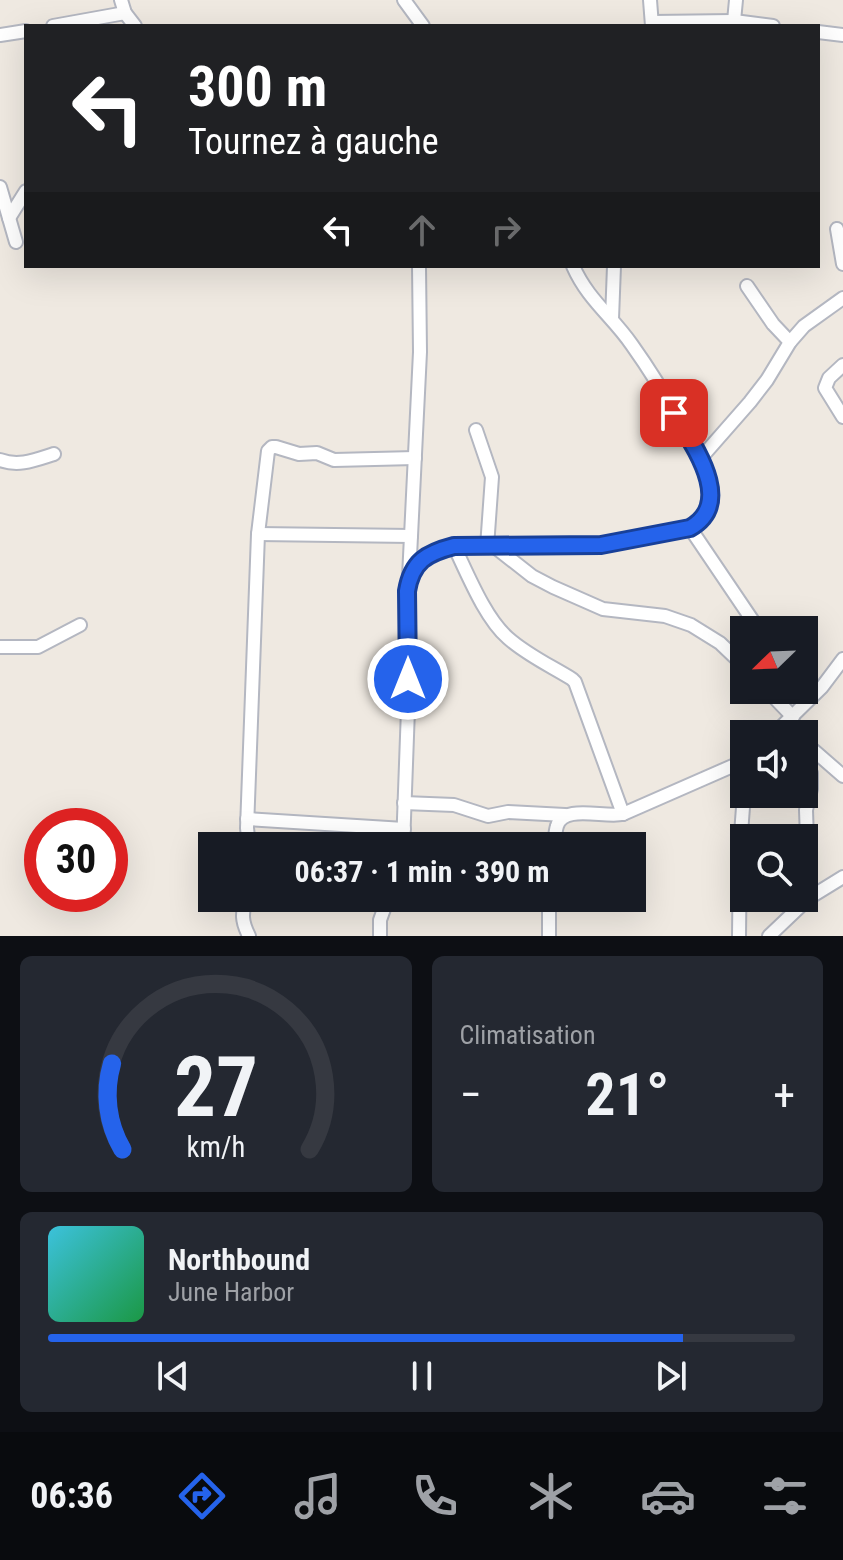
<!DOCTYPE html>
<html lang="fr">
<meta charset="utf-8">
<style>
:root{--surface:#171b24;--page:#242831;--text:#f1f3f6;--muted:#9ea1a6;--line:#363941;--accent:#2563eb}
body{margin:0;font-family:"Roboto Condensed",sans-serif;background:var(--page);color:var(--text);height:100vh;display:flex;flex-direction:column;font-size:30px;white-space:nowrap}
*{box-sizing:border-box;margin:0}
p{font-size:26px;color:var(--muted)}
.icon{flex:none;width:44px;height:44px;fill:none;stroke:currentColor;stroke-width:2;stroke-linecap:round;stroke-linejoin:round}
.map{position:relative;height:936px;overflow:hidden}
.drawer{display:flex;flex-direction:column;gap:20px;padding:20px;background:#0d0f14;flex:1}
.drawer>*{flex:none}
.top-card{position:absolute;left:24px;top:24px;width:796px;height:244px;border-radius:0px;box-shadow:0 8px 32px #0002;background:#202124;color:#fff;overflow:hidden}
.needle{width:52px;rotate:247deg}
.buttons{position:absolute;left:730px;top:616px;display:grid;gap:16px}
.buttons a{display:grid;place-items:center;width:88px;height:88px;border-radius:0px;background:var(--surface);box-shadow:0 8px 32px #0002;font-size:40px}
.speed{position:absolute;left:24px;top:808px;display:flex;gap:16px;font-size:40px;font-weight:700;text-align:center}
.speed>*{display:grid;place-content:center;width:104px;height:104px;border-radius:50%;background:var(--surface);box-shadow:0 8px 32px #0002;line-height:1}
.speed .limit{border:12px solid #d22;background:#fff;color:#111}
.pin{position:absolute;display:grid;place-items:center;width:68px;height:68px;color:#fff;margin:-34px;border-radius:16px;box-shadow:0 4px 12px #0006}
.me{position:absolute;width:88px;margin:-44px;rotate:0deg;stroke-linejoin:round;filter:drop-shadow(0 0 6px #0008)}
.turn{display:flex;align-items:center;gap:28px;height:168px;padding:0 32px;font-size:36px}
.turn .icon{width:104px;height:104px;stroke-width:2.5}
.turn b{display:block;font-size:56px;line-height:68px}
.lanes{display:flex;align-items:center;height:76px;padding:0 32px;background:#0003;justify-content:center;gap:40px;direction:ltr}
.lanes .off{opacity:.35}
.big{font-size:60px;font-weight:700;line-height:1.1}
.drawer .tile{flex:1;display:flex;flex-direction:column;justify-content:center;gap:12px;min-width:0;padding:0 28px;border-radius:12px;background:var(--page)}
.drawer .dial{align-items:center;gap:0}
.dial svg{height:208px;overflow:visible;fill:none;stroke:var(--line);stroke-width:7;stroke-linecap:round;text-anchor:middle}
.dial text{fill:var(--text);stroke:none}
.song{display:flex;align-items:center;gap:24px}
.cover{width:96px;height:96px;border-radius:12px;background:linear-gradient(135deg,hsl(190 70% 55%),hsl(140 70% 35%))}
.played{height:8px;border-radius:4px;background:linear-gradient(90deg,var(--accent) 85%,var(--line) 85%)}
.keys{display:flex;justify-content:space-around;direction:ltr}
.heat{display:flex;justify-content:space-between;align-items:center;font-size:44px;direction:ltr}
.drawer .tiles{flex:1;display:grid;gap:20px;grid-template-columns:1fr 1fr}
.tile:last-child{grid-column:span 2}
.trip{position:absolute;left:198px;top:832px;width:448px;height:80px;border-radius:0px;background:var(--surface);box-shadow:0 8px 32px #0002;font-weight:700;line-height:80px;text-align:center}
.tabs{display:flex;height:128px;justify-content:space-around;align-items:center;background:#090b0e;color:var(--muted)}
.tabs .icon{width:56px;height:56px}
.tabs .on{color:var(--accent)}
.tabs b{font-size:36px;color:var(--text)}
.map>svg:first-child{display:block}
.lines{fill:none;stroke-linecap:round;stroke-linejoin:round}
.minor-casing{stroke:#b4b7c1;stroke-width:16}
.minor{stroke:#fff;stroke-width:12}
.route-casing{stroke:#184099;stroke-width:20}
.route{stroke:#2563eb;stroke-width:14}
</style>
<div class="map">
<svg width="843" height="936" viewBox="0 0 843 936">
<rect width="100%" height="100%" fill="#efe9e1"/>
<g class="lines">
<defs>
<g id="minor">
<polyline points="121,0 125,13 135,26"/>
<polyline points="404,0 423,26"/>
<polyline points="650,0 652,26"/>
<polyline points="734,21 736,0"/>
<polyline points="652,22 734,21 773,26"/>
<polyline points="53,26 125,13"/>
<polyline points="818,32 843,35"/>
<polyline points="0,35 26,31"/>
<polyline points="0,187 16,242"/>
<polyline points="9,218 26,191"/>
<polyline points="837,229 843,264"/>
<polyline points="747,286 773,324 790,342"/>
<polyline points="612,319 614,266"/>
<polyline points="843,365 829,378 825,388 843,417"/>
<polyline points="476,430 492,477 487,547"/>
<polyline points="700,459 750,402 767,380 790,342 804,326 843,298"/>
<path d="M0,460C19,467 35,460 54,454"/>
<polyline points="690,528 759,630"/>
<polyline points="258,534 411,536"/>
<path d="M454,546C468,575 485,618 508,638C527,655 551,666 572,679L575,682L623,814"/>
<polyline points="495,547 532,576 553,587 603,609 665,616 691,625 720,643 744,666"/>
<polyline points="409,577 420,352 419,266"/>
<polyline points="0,647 38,647 80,625"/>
<polyline points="767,690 793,717"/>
<polyline points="774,734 822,687 843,659"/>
<polyline points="793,734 793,733"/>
<polyline points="804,742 843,776"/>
<polyline points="804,763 811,773 811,789 806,810 809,898"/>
<polyline points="404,803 454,805 488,816 508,812 565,815"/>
<polyline points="247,819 404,829"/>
<polyline points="249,846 247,828 258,534 268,451 272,447 276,447 299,454 317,453 334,460 415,458"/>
<path d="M403,846L408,709L407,591C412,561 427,553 454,546L601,545L690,528C701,522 709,513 710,499C713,468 652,373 632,345C612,316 588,300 573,266"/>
<path d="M554,846C555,840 555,832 557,826C563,804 604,818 623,814L744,761"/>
<path d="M246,898C242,914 241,920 249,936"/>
<polyline points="549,898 549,936"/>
<polyline points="380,936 380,920 388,898"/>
<polyline points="739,936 740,847 744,794"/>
<polyline points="769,936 809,898 843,877"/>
</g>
</defs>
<!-- minor casing -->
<use href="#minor" class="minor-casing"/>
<!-- minor -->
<use href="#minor" class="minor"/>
</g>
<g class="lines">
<defs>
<path id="route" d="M408,679L407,591C412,561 427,553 454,546L601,545L690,528C736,502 692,444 674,413"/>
</defs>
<!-- route casing -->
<use href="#route" class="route-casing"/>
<!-- route -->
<use href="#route" class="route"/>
</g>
</svg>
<div class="buttons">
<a><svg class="needle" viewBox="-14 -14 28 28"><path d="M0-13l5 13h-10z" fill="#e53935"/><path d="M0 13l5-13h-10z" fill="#9ea1a6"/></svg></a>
<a><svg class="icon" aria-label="sound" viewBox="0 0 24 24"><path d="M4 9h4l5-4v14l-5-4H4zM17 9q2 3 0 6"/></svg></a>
<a><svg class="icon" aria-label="search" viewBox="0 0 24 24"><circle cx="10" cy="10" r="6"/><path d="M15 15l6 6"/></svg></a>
</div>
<div class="speed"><div class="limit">30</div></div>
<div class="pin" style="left:674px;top:413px;background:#d93025"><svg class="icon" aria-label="arrive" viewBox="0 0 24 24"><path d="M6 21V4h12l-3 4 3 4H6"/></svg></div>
<svg class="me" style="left:408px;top:679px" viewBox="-20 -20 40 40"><circle r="17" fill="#2563eb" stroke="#fff" stroke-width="3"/><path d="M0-11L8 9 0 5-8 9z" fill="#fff"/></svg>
<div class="trip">06:37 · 1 min · 390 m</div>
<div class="top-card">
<div class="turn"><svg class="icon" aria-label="left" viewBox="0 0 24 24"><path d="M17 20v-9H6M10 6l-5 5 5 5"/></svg><div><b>300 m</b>Tournez à gauche</div></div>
<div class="lanes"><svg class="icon" aria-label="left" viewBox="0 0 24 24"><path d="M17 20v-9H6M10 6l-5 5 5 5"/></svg><svg class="icon off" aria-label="ahead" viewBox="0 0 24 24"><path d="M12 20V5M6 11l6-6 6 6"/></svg><svg class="icon off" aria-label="right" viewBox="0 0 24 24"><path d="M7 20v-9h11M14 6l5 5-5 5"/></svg></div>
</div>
</div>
<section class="drawer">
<div class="tiles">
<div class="tile dial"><svg viewBox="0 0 100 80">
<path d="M14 69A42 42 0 1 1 86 69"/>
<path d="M14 69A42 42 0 0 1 10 36" stroke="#2563eb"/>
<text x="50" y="56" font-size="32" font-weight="700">27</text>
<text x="50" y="72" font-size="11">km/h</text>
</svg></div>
<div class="tile"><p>Climatisation</p>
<div class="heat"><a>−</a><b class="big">21°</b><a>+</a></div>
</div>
<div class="tile">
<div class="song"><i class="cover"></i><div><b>Northbound</b><p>June Harbor</p></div></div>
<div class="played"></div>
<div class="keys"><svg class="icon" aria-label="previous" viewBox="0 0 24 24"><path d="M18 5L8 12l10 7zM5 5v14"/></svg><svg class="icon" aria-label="pause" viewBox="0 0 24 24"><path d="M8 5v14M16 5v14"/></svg><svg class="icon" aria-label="next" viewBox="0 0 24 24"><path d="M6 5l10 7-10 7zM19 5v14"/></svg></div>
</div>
</div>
</section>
<nav class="tabs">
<b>06:36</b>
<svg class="icon on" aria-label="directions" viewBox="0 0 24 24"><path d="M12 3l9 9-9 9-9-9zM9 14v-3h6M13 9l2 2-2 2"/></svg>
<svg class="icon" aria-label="music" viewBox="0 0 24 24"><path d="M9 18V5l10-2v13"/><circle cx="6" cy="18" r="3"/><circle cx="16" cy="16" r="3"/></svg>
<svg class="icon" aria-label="phone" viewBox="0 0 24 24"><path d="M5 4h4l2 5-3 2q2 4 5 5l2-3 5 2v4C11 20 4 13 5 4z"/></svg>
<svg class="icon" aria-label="climate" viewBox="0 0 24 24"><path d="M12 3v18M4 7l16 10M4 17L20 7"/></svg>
<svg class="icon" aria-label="car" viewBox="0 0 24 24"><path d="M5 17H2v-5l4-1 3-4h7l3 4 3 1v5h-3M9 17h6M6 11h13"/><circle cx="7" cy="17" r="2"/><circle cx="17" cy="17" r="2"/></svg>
<svg class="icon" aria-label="filters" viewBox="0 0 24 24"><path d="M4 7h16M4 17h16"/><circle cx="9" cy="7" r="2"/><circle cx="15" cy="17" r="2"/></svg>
</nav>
